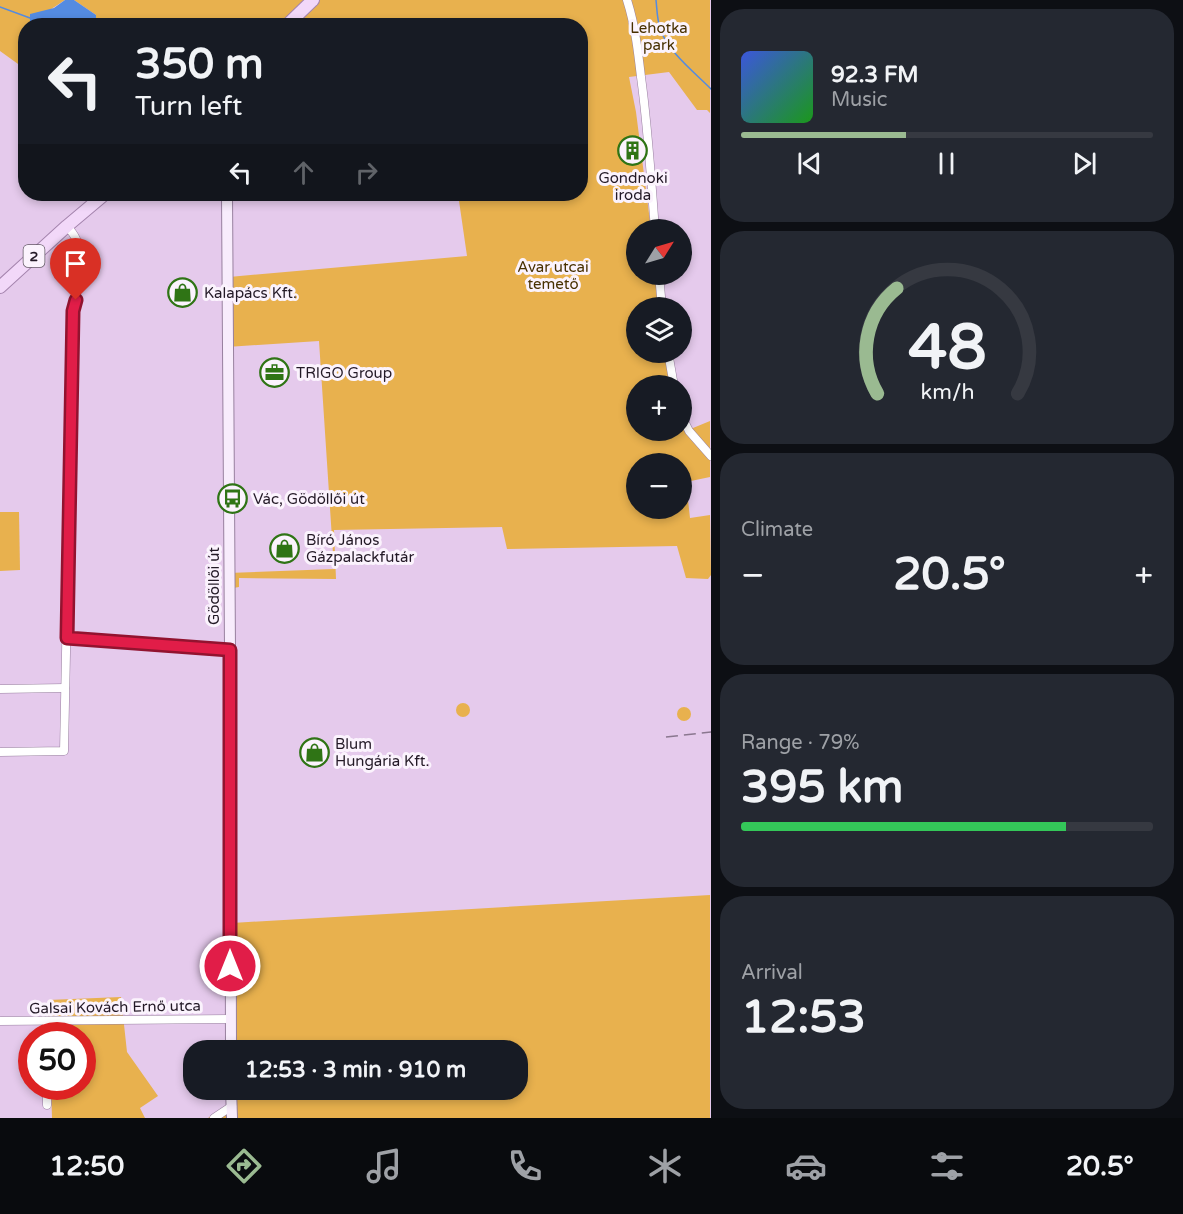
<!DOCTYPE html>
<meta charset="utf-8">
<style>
:root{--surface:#171b24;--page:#242831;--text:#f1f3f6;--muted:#9ea1a6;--line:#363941;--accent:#9aba91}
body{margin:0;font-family:"Varela Round",sans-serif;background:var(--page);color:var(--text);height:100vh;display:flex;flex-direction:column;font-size:22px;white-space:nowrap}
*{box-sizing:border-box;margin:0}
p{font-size:20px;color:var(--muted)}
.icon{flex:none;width:33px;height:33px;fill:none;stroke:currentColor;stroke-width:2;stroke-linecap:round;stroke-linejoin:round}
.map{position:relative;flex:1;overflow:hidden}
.panel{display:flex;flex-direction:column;gap:9px;padding:9px;background:#0d0f14;width:472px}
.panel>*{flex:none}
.banner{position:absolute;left:18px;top:18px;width:570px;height:183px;border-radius:24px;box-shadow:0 3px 9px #0003;background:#171b24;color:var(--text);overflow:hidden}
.needle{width:39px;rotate:53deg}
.buttons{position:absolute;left:626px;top:219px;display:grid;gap:12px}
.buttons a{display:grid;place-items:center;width:66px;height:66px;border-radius:50%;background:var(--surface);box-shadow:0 3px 9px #0003;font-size:30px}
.speed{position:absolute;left:18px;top:1022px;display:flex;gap:12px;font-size:30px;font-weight:700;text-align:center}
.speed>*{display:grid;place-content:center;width:78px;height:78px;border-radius:50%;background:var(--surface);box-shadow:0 3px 9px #0003;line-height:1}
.speed .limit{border:9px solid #d22;background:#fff;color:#111}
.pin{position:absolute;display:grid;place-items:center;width:51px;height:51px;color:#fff;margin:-62px -26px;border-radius:50% 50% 50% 0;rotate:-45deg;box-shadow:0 0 6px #0007}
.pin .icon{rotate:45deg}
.me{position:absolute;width:66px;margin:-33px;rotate:0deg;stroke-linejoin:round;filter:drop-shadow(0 0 4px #0008)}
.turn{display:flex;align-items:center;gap:21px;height:126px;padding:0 18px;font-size:27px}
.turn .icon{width:78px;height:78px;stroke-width:2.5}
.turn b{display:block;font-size:42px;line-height:51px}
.lanes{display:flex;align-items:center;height:57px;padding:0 18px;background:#0003;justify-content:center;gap:30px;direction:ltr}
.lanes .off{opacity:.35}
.big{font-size:45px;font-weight:700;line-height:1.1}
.panel .tile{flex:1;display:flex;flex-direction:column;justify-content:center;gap:9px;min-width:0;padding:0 21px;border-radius:24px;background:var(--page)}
.panel .dial{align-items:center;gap:0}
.dial svg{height:156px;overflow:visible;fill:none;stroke:var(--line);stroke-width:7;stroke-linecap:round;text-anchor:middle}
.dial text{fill:var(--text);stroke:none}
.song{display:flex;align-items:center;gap:18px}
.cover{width:72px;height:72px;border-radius:9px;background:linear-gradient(135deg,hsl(230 70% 55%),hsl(120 70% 35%))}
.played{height:6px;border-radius:3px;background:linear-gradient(90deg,var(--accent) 40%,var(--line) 40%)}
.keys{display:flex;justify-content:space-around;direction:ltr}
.heat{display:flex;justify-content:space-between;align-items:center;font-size:33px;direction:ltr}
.charge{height:9px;border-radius:4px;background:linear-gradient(90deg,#34c759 79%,var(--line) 0)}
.trip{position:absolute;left:183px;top:1040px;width:345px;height:60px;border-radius:24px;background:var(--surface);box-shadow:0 3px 9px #0003;font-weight:700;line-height:60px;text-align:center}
.menu{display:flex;height:96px;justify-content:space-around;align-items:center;background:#090b0e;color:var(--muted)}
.menu .icon{width:42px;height:42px}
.menu .selected{color:var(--accent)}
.menu b{font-size:27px;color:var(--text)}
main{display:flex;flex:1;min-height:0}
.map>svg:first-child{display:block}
.green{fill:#e8b14e;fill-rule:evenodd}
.water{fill:#548be1}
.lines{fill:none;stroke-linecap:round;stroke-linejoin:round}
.stream{stroke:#548be1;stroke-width:1.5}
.minor-casing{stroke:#98809f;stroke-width:9}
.secondary-casing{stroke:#98809f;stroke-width:12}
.primary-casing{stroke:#a484ad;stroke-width:14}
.minor{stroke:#fff;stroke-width:8}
.secondary{stroke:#f8ecfc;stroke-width:10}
.primary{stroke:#f2d8f9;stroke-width:12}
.rail{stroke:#8a778f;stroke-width:1.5;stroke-dasharray:12 6;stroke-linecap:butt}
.route-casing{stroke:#92132f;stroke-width:15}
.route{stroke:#e11d48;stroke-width:10}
.labels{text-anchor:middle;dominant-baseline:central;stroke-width:6;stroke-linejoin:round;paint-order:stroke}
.shield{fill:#fbf3fd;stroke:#645a66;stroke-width:1.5}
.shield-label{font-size:14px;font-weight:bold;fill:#231926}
.park-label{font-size:15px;fill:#483000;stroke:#fbf3fd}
.poi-label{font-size:15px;fill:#231926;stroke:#fbf3fd;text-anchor:start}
.street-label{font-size:15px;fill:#231926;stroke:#fbf3fd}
</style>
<main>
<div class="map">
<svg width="711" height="1118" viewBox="0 0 711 1118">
<rect width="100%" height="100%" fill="#e5caec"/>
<!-- green -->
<g class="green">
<polygon points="0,0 65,0 30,23 32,25 26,26 25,69 0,51"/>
<path d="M74,0H710V113L707,110H697L669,72L629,77L636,112L651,229L636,230V274L656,275L660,307L636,308V352L665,353L670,385L636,386V430H681V421L682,423L693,428L710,421V477L686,482L690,518L710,515L711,575L708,579L686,578L677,546L507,549L502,527L334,530L336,579L239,578V587L228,589V573L334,569L319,341L227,347L229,277L467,256L458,194H580V26L96,25V15ZM636,464H681V508H636Z"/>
<polygon points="0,512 19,512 20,570 0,571"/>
<circle cx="463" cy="710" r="7"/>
<circle cx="684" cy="714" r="7"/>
<polygon points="710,895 710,1118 208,1118 233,1101 233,1089 518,1089 518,1050 233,1050 232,923"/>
<polygon points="121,997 127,1052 158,1096 140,1108 145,1118 52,1118 51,1086 82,1086 82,1035 49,1035 48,1000"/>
</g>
<!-- water -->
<polygon class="water" points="65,0 74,0 96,15 96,25 32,26 30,23 30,14 54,8"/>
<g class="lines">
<!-- stream -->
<g class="stream">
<path d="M656,0C657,9 657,19 660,28C667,51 694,72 711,89"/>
<polyline points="0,7 30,18"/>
</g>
<defs>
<g id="minor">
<path d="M627,0C635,25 638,51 641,77C648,128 651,179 655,230"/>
<polyline points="659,274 662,308"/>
<polyline points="668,352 674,386"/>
<polyline points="681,408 685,423 689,431 711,456"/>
<polyline points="67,638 230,650"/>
<polyline points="0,689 65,688"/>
<path d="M0,752L64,751L73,311C77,298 81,255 77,242C76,236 71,231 67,226"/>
<polyline points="0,1021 230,1019"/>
<polyline points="47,1021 47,1035"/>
<polyline points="47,1086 47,1105"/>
<polyline points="214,1118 232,1106"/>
</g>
<g id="secondary">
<polyline points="227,194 230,650 231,1050"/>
<polyline points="231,1089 232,1118"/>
</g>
<g id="primary">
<polyline points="286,26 313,0"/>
<polyline points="0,287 67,226 105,194"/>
</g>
</defs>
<!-- minor casing -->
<use href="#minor" class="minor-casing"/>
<!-- secondary casing -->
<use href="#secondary" class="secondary-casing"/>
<!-- primary casing -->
<use href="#primary" class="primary-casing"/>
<!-- minor -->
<use href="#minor" class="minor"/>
<!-- secondary -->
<use href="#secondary" class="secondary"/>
<!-- primary -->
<use href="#primary" class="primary"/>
<!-- rail -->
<polyline class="rail" points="666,737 711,732"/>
</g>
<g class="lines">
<defs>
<polyline id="route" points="76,300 73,311 67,638 230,650 230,966"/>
</defs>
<!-- route casing -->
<use href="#route" class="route-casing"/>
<!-- route -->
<use href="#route" class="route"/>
</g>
<!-- icons -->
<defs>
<symbol id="building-ring" viewBox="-11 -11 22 22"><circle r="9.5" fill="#fbf3fd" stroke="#2f7415" stroke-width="1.5"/><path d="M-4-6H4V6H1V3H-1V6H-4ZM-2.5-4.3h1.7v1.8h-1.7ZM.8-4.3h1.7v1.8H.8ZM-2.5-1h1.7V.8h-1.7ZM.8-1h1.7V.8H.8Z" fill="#2f7415"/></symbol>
<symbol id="shop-ring" viewBox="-11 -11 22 22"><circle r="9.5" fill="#fbf3fd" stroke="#2f7415" stroke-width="1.5"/><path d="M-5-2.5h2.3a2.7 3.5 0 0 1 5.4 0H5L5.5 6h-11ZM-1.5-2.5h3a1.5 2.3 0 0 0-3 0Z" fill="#2f7415"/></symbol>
<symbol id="office-ring" viewBox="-11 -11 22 22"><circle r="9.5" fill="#fbf3fd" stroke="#2f7415" stroke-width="1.5"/><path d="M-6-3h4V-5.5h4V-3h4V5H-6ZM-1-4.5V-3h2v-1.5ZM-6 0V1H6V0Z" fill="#2f7415"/></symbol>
<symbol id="bus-ring" viewBox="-11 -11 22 22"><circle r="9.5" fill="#fbf3fd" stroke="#2f7415" stroke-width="1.5"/><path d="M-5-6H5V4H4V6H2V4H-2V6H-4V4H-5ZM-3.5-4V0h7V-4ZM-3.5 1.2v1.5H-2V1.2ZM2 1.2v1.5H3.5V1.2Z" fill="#2f7415"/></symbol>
</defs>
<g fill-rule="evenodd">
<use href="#building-ring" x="616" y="134" width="33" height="33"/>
<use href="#shop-ring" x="166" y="276" width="33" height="33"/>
<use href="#office-ring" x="258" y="356" width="33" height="33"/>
<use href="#bus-ring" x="216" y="482" width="33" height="33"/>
<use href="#shop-ring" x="268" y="532" width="33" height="33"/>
<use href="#shop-ring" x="298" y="736" width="33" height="33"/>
</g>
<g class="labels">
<!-- shield labels -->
<rect class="shield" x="23.5" y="245" width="21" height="22" rx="4.5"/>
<g class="shield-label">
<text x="34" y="256">2</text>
</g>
<!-- park labels -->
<g class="park-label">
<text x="659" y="28">Lehotka<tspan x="659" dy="17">park</tspan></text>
<text x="553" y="267">Avar utcai<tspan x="553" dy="17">temető</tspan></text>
</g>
<!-- poi labels -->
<g class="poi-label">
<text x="633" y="178" text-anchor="middle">Gondnoki<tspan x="633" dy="17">iroda</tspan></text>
<text x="204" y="293">Kalapács Kft.</text>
<text x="296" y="373">TRIGO Group</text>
<text x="253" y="499">Vác, Gödöllői út</text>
<text x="306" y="540">Bíró János<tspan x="306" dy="17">Gázpalackfutár</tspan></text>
<text x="335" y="744">Blum<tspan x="335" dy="17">Hungária Kft.</tspan></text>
</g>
<!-- street labels -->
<g class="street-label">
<text transform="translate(214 586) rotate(-90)">Gödöllői út</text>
<text transform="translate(115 1007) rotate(-1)">Galsai Kovách Ernő utca</text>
</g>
</g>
</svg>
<div class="buttons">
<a><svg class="needle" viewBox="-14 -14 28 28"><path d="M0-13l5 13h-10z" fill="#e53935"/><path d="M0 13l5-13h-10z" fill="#9ea1a6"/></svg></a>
<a><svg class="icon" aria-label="layers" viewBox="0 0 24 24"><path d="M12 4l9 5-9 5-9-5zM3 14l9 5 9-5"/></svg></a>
<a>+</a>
<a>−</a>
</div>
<div class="speed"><div class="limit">50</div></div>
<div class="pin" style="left:76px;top:300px;background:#d93025"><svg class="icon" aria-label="arrive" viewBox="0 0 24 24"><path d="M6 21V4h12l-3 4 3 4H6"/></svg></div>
<svg class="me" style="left:230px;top:966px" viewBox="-20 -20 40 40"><circle r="17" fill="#e11d48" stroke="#fff" stroke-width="3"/><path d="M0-11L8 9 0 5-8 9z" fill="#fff"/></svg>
<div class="trip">12:53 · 3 min · 910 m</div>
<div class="banner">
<div class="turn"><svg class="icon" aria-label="left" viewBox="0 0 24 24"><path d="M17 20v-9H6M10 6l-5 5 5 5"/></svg><div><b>350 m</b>Turn left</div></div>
<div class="lanes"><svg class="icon" aria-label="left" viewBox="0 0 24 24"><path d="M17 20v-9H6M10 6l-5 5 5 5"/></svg><svg class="icon off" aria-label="ahead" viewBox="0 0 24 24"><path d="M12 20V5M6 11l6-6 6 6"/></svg><svg class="icon off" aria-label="right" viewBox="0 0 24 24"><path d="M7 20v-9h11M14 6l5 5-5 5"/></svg></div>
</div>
</div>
<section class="panel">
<div class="tile">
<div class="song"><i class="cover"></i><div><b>92.3 FM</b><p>Music</p></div></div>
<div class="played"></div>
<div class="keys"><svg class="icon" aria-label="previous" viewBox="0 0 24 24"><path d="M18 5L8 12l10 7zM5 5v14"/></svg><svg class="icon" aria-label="pause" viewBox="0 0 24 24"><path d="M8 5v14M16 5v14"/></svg><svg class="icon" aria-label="next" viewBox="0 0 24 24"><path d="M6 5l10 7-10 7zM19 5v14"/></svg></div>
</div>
<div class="tile dial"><svg viewBox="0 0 100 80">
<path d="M14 69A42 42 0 1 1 86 69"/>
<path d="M14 69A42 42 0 0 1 24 15" stroke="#9aba91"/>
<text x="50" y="56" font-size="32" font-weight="700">48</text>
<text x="50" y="72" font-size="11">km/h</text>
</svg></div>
<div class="tile"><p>Climate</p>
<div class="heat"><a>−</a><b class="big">20.5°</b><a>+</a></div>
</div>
<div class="tile"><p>Range · 79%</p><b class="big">395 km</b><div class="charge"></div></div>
<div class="tile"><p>Arrival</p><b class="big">12:53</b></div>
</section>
</main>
<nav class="menu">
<b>12:50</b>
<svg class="icon selected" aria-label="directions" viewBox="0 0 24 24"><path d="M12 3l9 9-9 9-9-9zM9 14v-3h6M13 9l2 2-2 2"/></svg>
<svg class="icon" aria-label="music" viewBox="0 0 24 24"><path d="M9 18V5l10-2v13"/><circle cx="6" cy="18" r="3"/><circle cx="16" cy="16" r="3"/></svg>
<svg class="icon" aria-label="phone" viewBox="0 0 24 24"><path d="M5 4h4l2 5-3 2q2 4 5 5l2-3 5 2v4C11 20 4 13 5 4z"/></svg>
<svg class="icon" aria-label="climate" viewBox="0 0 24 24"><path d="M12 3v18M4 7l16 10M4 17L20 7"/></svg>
<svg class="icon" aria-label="car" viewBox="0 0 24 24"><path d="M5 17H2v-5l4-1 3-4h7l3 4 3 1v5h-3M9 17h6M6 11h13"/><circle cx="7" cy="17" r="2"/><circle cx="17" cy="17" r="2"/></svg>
<svg class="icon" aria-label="filters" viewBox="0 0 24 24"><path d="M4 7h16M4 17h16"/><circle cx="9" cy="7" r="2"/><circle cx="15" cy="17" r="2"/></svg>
<b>20.5°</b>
</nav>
